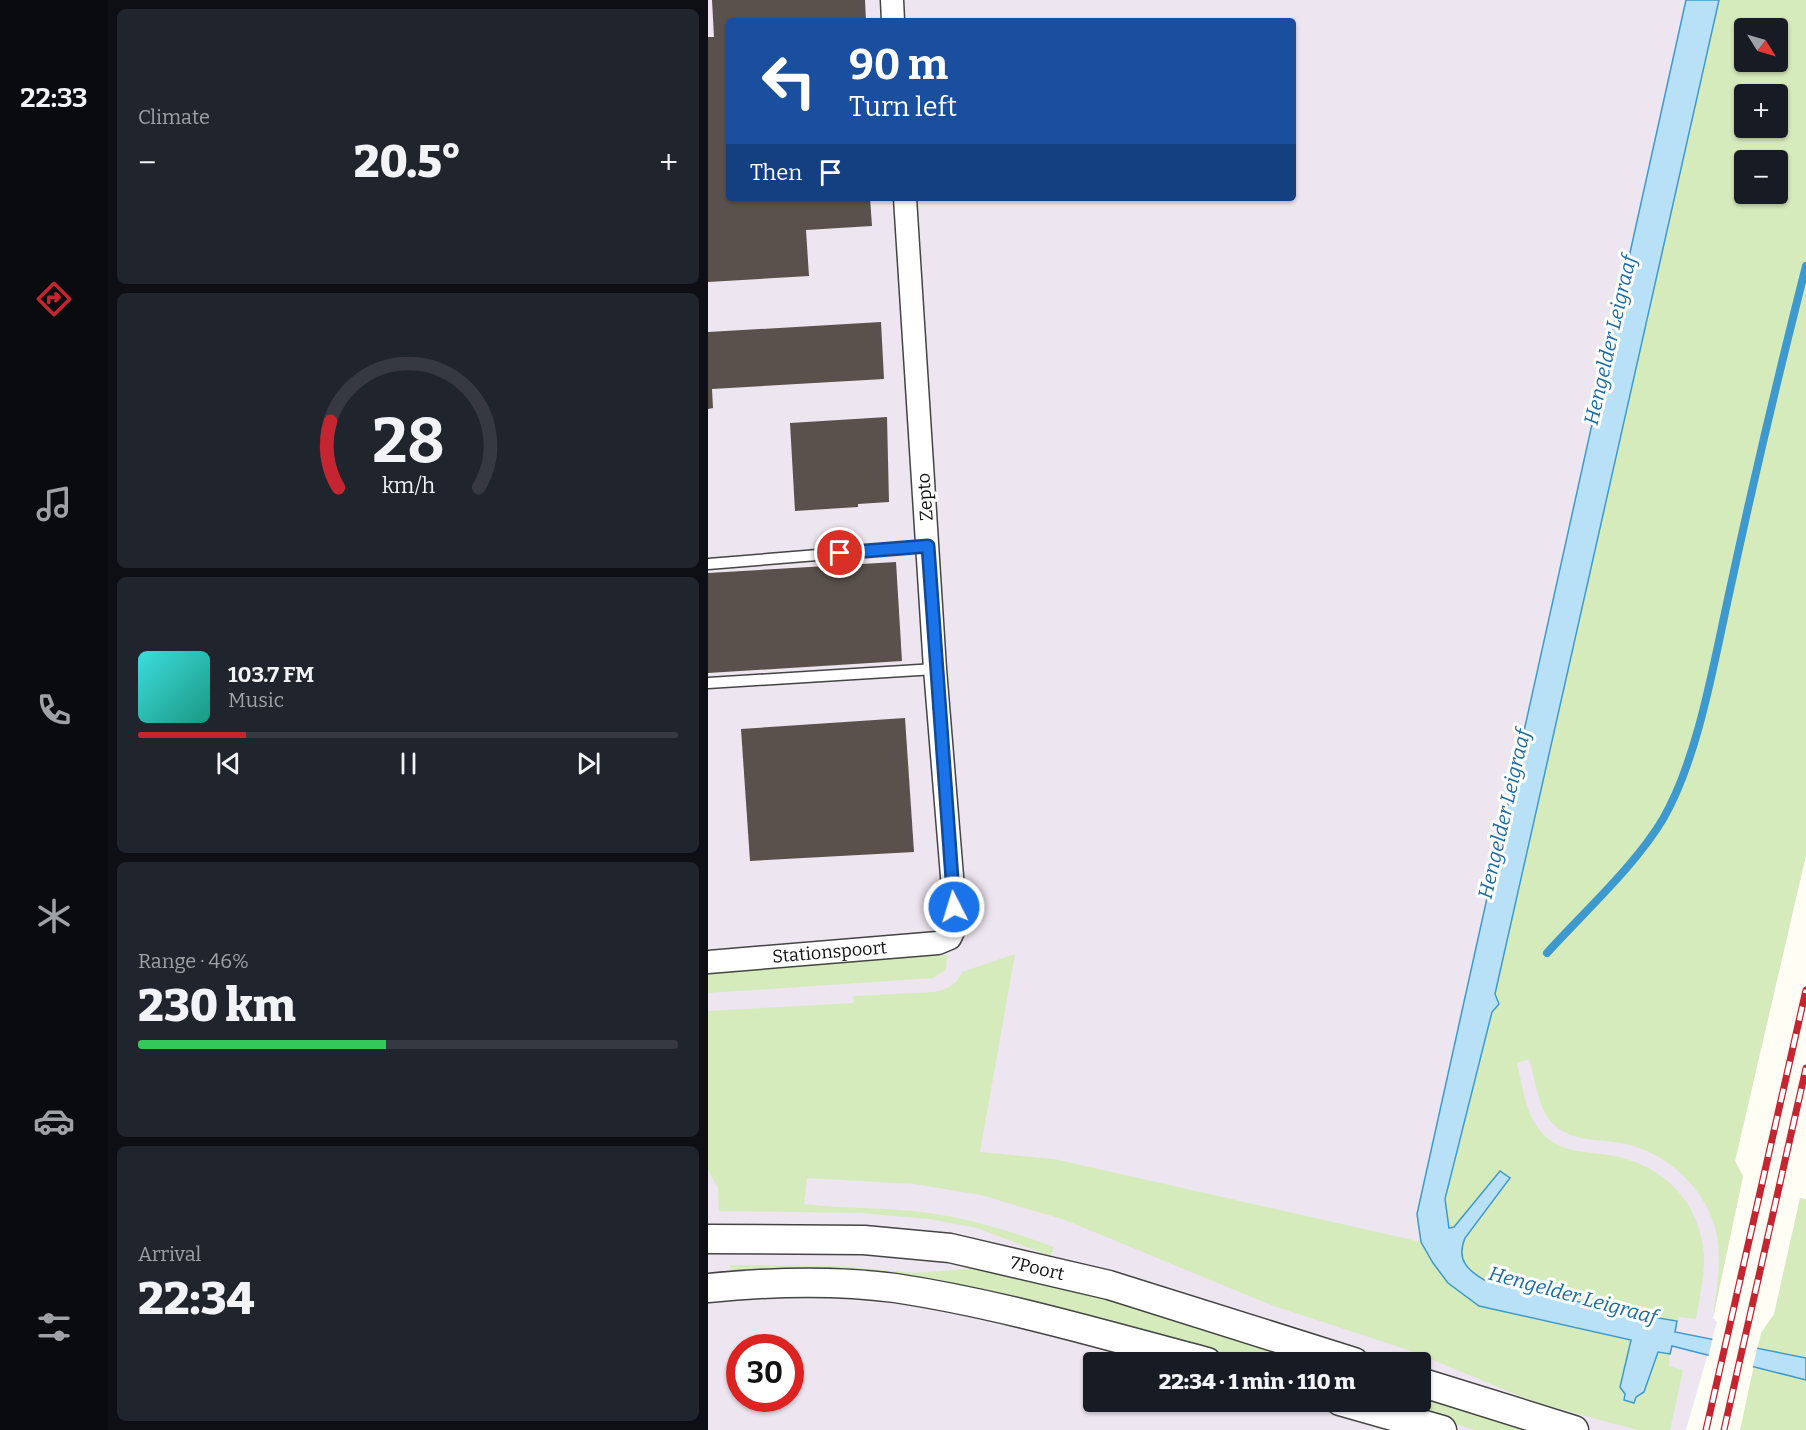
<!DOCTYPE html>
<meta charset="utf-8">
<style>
:root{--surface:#171b24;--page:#20242c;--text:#f1f3f6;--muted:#9ea1a6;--line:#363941;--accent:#c42531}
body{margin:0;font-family:Bitter,serif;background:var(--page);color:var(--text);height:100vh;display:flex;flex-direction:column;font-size:22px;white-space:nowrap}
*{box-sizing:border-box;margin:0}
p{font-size:20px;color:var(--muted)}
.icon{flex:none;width:33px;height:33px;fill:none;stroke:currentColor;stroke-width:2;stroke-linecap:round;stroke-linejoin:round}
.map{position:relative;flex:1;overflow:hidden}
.drawer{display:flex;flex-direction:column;gap:9px;padding:9px;background:#0d0f14;width:600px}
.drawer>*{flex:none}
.banner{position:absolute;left:18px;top:18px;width:570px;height:183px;border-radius:6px;box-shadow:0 2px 4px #0004;background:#1a4fa0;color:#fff;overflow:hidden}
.needle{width:39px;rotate:127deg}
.tools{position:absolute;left:1026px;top:18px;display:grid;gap:12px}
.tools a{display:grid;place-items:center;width:54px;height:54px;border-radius:6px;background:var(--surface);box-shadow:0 2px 4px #0004;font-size:30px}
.speed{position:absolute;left:18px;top:1334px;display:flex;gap:12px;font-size:30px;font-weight:700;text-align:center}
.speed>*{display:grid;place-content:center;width:78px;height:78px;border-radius:50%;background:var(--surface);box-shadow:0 2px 4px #0004;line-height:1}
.speed .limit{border:9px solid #d22;background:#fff;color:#111}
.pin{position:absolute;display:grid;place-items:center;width:51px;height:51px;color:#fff;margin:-26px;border:3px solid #fff;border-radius:50%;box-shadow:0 2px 6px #0007}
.me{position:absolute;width:66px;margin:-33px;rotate:355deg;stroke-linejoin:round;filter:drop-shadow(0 0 4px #0008)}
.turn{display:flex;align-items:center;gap:21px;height:126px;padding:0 24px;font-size:27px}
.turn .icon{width:78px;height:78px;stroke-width:2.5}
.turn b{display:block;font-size:42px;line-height:51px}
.then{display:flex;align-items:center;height:57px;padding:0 24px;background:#0003;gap:12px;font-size:22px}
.big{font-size:45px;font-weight:800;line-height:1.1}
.drawer .tile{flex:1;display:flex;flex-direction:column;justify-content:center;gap:9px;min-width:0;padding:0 21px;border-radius:9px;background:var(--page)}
.drawer .dial{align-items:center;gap:0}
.dial svg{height:156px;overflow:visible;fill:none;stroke:var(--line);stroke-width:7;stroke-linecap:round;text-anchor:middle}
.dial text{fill:var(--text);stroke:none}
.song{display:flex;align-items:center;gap:18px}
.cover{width:72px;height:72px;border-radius:9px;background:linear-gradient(135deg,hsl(180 70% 55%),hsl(170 70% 35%))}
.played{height:6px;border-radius:3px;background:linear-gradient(90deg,var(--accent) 20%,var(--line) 20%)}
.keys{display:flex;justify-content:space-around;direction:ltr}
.heat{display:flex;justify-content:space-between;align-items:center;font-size:33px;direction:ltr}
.charge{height:9px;border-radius:4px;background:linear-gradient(90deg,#34c759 46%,var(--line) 0)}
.trip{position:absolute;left:375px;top:1352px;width:348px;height:60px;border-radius:6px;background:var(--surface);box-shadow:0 2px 4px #0004;font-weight:800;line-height:60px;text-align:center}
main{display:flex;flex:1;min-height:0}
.menu{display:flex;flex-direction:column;width:108px;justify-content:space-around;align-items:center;background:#090b0e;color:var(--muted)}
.menu .icon{width:42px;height:42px}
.menu .on{color:var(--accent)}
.menu b{font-size:27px;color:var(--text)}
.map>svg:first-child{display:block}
.industrial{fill:#ede5ef;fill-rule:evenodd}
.green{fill:#d6ebbc;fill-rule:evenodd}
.water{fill:#b8e1f7;stroke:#3e99cf;stroke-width:1.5}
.pier{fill:#fffdf4}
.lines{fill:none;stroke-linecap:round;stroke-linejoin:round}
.stream{stroke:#3e99cf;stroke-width:8}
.building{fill:#5a514d}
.service-casing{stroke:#444;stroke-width:13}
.minor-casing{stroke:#444;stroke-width:25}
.tertiary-casing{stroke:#444;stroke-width:31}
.service{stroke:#fff;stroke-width:10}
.minor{stroke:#fff;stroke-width:22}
.tertiary{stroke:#fff;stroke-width:28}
.rail-casing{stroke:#c42531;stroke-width:7}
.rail{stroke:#fff;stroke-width:4.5;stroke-dasharray:14;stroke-linecap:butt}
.route-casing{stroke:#114b97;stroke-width:15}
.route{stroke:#1a73e8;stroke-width:10}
.labels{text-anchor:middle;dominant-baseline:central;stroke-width:6;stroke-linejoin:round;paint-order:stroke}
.street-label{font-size:18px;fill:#111;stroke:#fff}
.water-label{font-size:20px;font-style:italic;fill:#166ba6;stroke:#fff}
</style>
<main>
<nav class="menu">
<b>22:33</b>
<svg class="icon on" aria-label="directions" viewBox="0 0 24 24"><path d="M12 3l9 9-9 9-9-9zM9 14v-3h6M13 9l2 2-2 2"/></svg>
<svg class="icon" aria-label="music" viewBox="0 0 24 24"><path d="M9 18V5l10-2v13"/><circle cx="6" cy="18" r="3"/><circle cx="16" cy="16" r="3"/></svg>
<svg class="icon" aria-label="phone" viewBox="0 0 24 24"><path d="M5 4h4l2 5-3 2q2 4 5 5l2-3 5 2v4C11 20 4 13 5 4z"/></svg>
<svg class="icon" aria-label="climate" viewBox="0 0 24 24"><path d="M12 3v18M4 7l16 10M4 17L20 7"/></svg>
<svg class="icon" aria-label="car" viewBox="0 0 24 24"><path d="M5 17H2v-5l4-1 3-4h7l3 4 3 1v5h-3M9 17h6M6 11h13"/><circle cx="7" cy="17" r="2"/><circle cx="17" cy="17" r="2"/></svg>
<svg class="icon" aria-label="filters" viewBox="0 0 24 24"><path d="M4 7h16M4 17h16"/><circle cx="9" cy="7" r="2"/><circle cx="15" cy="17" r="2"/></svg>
</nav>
<section class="drawer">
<div class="tile"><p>Climate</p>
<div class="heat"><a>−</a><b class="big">20.5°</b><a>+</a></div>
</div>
<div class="tile dial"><svg viewBox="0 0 100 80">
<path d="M14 69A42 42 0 1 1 86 69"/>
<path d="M14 69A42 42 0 0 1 10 35" stroke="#c42531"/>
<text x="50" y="56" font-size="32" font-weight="700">28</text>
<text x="50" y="72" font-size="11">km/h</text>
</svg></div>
<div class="tile">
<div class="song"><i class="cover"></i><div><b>103.7 FM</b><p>Music</p></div></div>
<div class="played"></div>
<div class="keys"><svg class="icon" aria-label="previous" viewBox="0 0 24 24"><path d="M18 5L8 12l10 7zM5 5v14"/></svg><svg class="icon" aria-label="pause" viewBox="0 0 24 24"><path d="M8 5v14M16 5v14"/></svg><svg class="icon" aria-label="next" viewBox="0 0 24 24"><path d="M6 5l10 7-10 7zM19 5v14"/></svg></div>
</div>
<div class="tile"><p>Range · 46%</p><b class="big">230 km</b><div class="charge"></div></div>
<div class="tile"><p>Arrival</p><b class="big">22:34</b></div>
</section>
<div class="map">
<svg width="1098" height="1430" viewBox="0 0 1098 1430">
<rect width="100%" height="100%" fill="#fffdf4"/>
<!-- industrial -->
<path class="industrial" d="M0,0H1098V855L1027,1161L1035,1176L1005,1318L1009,1322L978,1430H0ZM21,21H585V198H21ZM1036,28H1070V62H1036ZM1036,94H1070V128H1036ZM1036,160H1070V194H1036ZM32,1347H82V1398H32ZM386,1362H712V1401H386Z"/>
<!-- green -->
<g class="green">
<path d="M1011,0H1098V855L1027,1161L1035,1176L1005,1318C1008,1291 1014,1263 1009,1236C1001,1190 958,1151 913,1143C889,1139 863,1142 844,1123C830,1108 827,1078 821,1059L809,1063C815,1087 817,1116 836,1135C854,1153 877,1151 900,1155C954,1163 992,1201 996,1255C997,1276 991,1299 988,1319L971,1317L969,1321L920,1313L778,1281C759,1270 748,1260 757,1238L801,1178L792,1171L746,1227L741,1229L737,1200L784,1012L791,1004L787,995ZM1036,28H1070V62H1036ZM1036,94H1070V128H1036ZM1036,160H1070V194H1036Z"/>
<path d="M307,954L272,1152L346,1159L713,1242L740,1283L771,1306L924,1340L912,1387L918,1394L916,1400L936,1392L950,1352L962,1354L961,1366L975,1370L962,1430H930L829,1403L703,1351L563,1305L357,1220L273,1195L206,1184L99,1178L96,1204C137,1209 179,1207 221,1213C264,1219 305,1232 346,1247L342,1256L269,1228L221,1219L152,1213L11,1211L10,1188L0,1170V1011L145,1003L146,996L227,992C240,989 249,984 254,972Z"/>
<polygon points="239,955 238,970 225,978 0,993 0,971"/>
<polygon points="1092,1198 1098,1199 1098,1430 1032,1430 1053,1333 1066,1314"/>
<polygon points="22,1265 131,1266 208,1273 270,1268 403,1300 601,1362 541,1362 235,1281 203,1276 23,1273"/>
<polygon points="713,1396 821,1430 767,1430 672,1401 712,1401"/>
</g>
<!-- water -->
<path class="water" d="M978,0H1011L787,994L791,1004L784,1012L737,1199L741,1228L746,1227L792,1171L802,1178L757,1238C748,1260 759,1270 778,1281L920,1313L969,1321L967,1332L1098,1358V1380L964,1346L962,1354L950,1352L936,1392L928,1397L926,1403L916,1400L917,1394L912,1387L923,1340L771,1306L740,1283L725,1263L713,1242L709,1214Z"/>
<!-- pier -->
<polygon class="pier" points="1005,1337 1050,1345 1044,1370 1000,1358"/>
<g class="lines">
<!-- stream -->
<path class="stream" d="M839,953C876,912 927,866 955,819C991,757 1007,656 1023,585C1046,478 1071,372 1098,266"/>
</g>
<!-- building -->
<g class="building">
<polygon points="4,0 157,0 158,21 21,21 21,198 162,198 164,226 98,230 101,276 0,282 0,37 6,37"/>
<polygon points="173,322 176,379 4,389 5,408 0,409 0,332"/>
<polygon points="179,417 181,502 150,504 150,507 87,511 82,423"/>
<polygon points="188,562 194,661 0,673 0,573"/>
<polygon points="197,718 206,852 42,861 33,729"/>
</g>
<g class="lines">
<defs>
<g id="service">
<polyline points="0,564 221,546"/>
<polyline points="0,683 227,669"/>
</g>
<g id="minor">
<polyline points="184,0 185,21"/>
<path id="s1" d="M0,962L230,943L242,938L248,925L227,669L197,198"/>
</g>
<g id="tertiary">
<path id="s2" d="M0,1239L156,1240L242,1248L401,1285L646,1362"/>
<path d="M0,1288C61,1282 126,1280 187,1288C293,1304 396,1335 499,1362"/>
<polyline points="712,1382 866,1430"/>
<polyline points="632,1401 734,1430"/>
</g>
</defs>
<!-- service casing -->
<use href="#service" class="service-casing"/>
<!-- minor casing -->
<use href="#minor" class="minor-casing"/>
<!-- tertiary casing -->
<use href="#tertiary" class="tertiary-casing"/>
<!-- service -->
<use href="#service" class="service"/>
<!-- minor -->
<use href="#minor" class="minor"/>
<!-- tertiary -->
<use href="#tertiary" class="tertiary"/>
<defs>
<g id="rail">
<polyline points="998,1430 1098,990"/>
<polyline points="1016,1430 1098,1068"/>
</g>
</defs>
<!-- rail casing -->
<use href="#rail" class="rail-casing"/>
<!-- rail -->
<use href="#rail" class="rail"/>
</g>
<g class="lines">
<defs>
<polyline id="route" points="132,553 220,546 246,907"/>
</defs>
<!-- route casing -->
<use href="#route" class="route-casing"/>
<!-- route -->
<use href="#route" class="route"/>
</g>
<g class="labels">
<!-- street labels -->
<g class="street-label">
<text transform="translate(217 497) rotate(-94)">Zepto</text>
<text stroke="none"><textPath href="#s1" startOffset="122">Stationspoort</textPath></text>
<text stroke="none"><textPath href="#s2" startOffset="332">7Poort</textPath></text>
</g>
<!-- water labels -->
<g class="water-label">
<text transform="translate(902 340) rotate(-77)">Hengelder Leigraaf</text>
<text transform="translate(796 814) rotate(-77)">Hengelder Leigraaf</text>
<text transform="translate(865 1295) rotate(15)">Hengelder Leigraaf</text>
</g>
</g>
</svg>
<div class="tools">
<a><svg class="needle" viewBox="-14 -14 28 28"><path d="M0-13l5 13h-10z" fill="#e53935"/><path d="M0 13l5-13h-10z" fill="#9ea1a6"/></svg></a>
<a>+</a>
<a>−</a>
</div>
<div class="speed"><div class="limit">30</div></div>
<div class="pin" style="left:132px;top:553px;background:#d93025"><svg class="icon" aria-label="arrive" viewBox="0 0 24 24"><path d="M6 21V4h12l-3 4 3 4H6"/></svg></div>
<svg class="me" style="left:246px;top:907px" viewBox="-20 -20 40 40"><circle r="17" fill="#1a73e8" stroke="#fff" stroke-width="3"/><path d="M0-11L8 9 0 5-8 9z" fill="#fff"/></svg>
<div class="trip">22:34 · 1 min · 110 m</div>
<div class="banner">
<div class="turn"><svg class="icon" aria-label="left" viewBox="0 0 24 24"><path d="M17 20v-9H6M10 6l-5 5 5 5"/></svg><div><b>90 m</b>Turn left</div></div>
<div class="then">Then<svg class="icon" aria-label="arrive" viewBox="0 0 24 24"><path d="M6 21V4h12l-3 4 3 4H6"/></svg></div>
</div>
</div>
</main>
